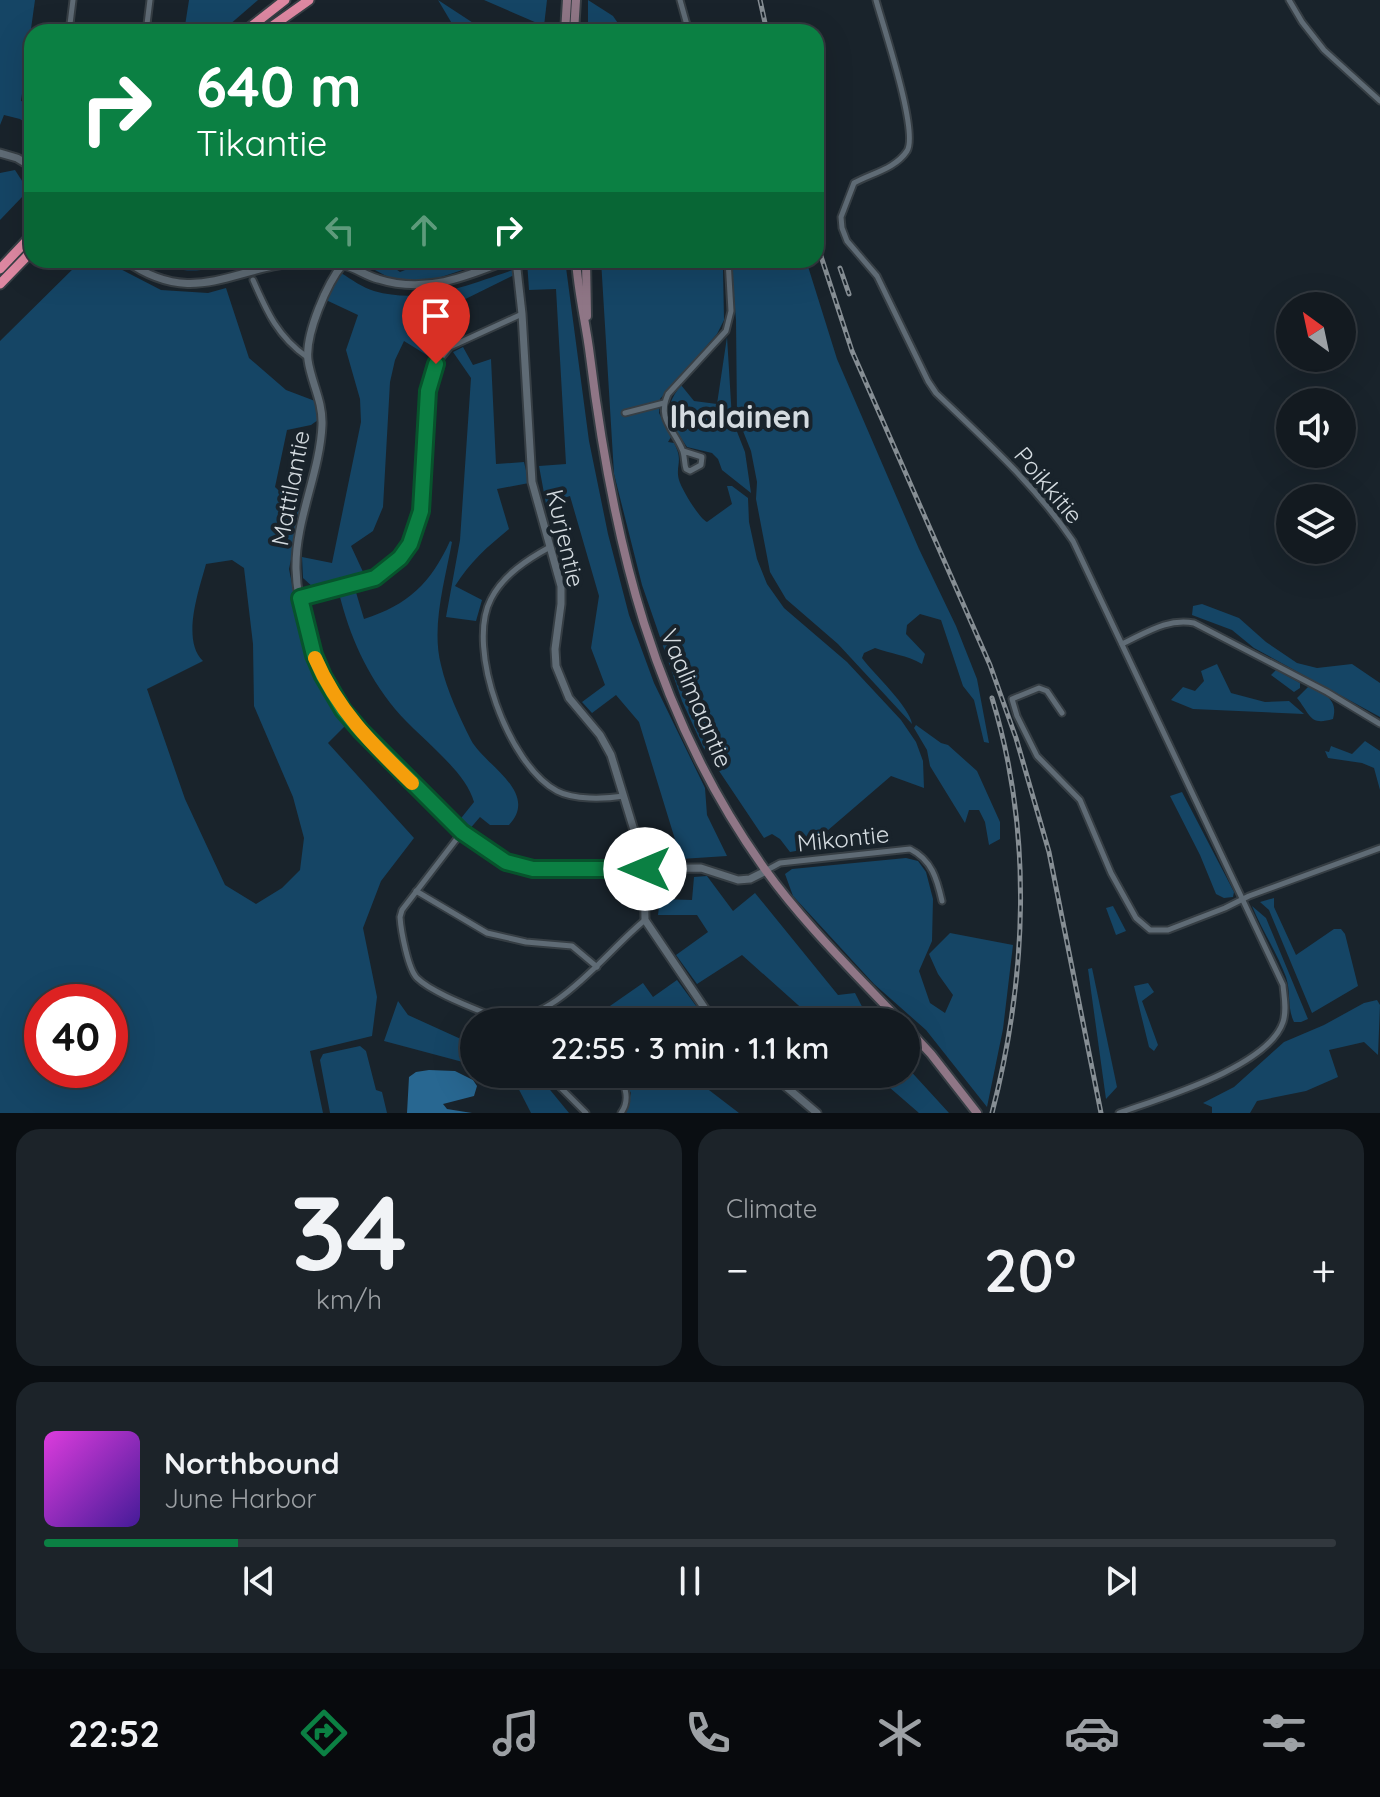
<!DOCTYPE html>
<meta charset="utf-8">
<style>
:root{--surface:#131a20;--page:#1c2329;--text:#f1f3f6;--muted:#9da1a5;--line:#32383e;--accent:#0b8043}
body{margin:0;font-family:Quicksand,sans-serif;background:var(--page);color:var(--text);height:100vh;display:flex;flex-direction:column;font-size:30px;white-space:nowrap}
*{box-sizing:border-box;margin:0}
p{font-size:26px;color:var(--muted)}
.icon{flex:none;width:44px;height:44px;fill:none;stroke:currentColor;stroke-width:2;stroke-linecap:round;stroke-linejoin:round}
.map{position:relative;height:1113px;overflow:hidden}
.sheet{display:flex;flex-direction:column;gap:16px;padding:16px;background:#0a0e12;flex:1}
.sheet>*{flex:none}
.top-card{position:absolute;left:24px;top:24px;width:800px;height:244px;border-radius:24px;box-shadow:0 8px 32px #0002,0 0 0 2px var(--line);background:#0b8043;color:#fff;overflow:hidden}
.needle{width:52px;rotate:327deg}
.controls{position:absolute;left:1276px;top:292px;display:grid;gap:16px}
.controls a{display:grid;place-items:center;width:80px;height:80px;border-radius:50%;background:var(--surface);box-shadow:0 8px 32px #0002,0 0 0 2px var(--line);font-size:40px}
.speed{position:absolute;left:24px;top:984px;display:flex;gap:16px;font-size:40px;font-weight:700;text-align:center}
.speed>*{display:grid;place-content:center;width:104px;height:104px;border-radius:50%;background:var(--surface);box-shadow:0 8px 32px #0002,0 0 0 2px var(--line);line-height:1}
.speed .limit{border:12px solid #d22;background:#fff;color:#111}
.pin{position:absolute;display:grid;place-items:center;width:68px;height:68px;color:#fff;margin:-82px -34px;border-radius:50% 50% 50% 0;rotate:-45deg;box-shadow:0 0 8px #0007}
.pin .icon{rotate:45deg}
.me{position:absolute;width:88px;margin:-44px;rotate:270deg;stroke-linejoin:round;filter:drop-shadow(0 0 6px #0008)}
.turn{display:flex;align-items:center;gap:28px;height:168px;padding:0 40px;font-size:36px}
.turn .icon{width:104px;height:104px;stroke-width:2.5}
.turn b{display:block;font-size:56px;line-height:68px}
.lanes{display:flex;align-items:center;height:76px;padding:0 40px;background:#0003;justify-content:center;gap:40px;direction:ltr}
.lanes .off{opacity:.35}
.big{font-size:60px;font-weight:600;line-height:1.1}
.sheet .card{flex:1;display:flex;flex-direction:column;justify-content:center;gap:12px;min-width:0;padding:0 28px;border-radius:24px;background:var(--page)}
.sheet .dial{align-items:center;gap:0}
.dial b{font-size:104px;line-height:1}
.song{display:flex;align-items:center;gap:24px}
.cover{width:96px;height:96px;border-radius:12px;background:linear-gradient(135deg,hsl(300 70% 55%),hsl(260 70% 35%))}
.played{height:8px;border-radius:4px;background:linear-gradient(90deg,var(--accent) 15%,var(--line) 15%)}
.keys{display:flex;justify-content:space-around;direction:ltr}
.heat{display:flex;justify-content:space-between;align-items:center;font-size:44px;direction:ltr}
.sheet .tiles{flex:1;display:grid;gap:16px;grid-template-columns:1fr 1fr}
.card:last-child{grid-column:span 2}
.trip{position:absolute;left:460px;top:1008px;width:460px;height:80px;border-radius:40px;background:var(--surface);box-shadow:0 8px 32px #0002,0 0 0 2px var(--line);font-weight:600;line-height:80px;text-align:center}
.menu{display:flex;height:128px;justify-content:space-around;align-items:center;background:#080a0d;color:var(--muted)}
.menu .icon{width:56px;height:56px}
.menu .selected{color:var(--accent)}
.menu b{font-size:36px;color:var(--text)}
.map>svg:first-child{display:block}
.green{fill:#154565;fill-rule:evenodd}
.water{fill:#286791}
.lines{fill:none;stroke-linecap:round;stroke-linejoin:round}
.minor-casing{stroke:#363e44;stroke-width:9}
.tertiary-casing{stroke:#363e44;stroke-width:11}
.secondary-casing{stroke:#363e44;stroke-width:12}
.trunk-casing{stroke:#363e44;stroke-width:13}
.minor{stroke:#5f6b75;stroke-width:5}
.tertiary{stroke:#5f6b75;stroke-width:7}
.secondary{stroke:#8f7686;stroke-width:8}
.trunk{stroke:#de88a2;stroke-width:9}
.rail-casing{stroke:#868e94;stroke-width:5}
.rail{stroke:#19232b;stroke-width:2;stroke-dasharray:6;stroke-linecap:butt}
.route-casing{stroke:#07532c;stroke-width:20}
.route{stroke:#0b8043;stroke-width:14}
.slow{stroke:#f59e0b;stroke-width:14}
.labels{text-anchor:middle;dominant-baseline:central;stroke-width:8;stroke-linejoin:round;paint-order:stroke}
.street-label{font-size:24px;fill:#d4dbe0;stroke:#19232b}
.district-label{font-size:32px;font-weight:bold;fill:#d4dbe0;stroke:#19232b}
</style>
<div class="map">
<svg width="1380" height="1113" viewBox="0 0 1380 1113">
<rect width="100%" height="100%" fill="#19232b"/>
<!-- green -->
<g class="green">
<polygon points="0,0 35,0 21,101 32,103 32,127 20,119 4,115 0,125"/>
<polygon points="189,0 258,0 221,32 184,32"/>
<polygon points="438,0 487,32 457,32"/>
<polygon points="484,0 547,0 544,26"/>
<polygon points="588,0 613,16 624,32 588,32"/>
<polygon points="15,170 26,187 23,196 0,220 0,173"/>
<path d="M82,260H103L161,290L208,293L226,288L249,358L286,390L315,401L321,411L318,420L311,425L287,430L275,487L301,512L289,569L298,614L312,661L327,694L348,723L328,743L414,838L381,881L363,928L377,997L372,1036L310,1051L323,1113H0V341ZM232,560L244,568L253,644L254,706L293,797L304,838L300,870L282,888L256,904L225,885L185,799L147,689L203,661C181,640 199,590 206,564ZM42,1002H110V1070H42Z"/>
<path d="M160,260H197L201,270C184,272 174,269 160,260Z"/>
<polygon points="356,260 383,260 400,272 431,260 493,260 426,282 390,278"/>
<polygon points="565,260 589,441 608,534 629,615 654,683 705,788 707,815 727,856 681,859 639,722 616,695 592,713 582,702 605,685 591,648 599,596 570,496 546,504 539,466 566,464 556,289 529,290 527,261"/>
<path d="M601,260H693L697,264L716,261L723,268L724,320L717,334L660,399L659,413L671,437L668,442L674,443C684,461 675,465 679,480C682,490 699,518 707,522L732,504L727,486H732L748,498L749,522L757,559L767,584L784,608L847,662L901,720L916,742L923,761L924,788L891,776L827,831L836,844L790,852L780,839L772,834L764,838L703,747L682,701L642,585L614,474Z"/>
<path d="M731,260H806L837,359L919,549L956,626L977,679L989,743L984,742L974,700L963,686L941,620L920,614L907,625L906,634L925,654L922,664C907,655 891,654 875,648L864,653L862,658C873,673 910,707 912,724L838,644L786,599L770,572L756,499L757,482L751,451L737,416L736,320Z"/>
<path d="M513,270L514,275L427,318L442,343L430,357L404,341L395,360L390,382L383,507L373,531L351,546L364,574L314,588L303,578L302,557L332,563L361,422L360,399L346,350L358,315L326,300L341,273C351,279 363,288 374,291C423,305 468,285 513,270Z"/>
<path d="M727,337L732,419L745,452L751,493L722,470L718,459L712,453L687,447C670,420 660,413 681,385L694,401L717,404Z"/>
<path d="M463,347L473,365L491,359L496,464L524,462L529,483L497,489L509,529C487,547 470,562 455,586L482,600L476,621L446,617L460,540L471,378L453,352Z"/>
<path d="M450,541L452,542C445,580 431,627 441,665C447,691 459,716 471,740C484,765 540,792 509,825H490L480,817L468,831L458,822L474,802C465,769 417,736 395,709C366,673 350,637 339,593L355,589L364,619C408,605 431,583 450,541Z"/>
<polygon points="1202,604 1239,618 1266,642 1297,663 1317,668 1352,664 1380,683 1380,717 1254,648 1232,630 1192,615 1193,606"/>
<polygon points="1217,664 1231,693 1265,702 1289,701 1304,714 1193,709 1171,700 1183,687 1195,691 1204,681 1201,671"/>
<polygon points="1276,670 1300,683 1300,688 1294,692 1271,675"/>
<path d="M1309,686C1324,693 1339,700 1333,719C1309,726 1311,715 1297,698Z"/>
<polygon points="916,725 941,743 948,745 977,771 1000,822 1000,839 989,845 985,822 979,810 969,810 965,823 930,766 927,750 914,728"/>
<polygon points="1365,741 1380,751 1380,790 1374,768 1362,763 1328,758 1325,751 1329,752 1331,746 1352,754"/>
<polygon points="1182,792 1234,892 1233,897 1224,898 1216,894 1200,855 1170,796"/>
<polygon points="906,858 918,861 926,872 933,899 932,941 919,971 930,1003 945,1013 953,995 938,974 929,954 950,933 1013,945 1003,1029 987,1107 926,1030 874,984 793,896 785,874 792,869"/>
<polygon points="707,876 733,911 755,893 838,995 855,993 870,1022 817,1022 742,955 697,984 676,955 708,932 697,915 658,915 660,899 692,900 694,877"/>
<polygon points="1274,898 1274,907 1296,955 1334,929 1341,929 1345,934 1358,986 1312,1013 1269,910 1260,902"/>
<polygon points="1113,906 1126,931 1116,935 1106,908"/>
<path d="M1252,906L1266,918L1308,1019L1301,1022H1294C1287,1008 1291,992 1286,977C1277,953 1262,930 1252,906Z"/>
<polygon points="1092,968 1117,1087 1106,1099 1088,969"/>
<polygon points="677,980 708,1022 587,1022 643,983 653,997"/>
<polygon points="1148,983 1154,992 1142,1001 1158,1045 1154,1051 1149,1047 1134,986"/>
<polygon points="1377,1000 1380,1005 1378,1055 1364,1042 1329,1050 1338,1077 1306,1091 1257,1101 1250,1113 1212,1113 1212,1107 1203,1103 1234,1087 1284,1042 1324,1025 1364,1003"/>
<polygon points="398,1001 408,1015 474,1045 474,1065 384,1041"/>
<polygon points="360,1046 366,1051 376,1090 382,1092 387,1113 330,1113 320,1060 323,1054"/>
<polygon points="906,1066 949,1113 919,1113 874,1074 906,1074"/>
<polygon points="511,1074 537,1074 569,1113 531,1113"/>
<polygon points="620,1074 688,1074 739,1113 626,1113 631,1093"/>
</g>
<!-- water -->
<polygon class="water" points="429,1070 455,1071 473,1080 477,1086 474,1096 443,1104 447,1109 472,1113 407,1113 409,1077 416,1072"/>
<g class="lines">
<defs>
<g id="minor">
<polyline points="680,0 689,32"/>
<path d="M876,0C883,26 919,132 907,151C895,169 872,173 854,183L841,217L842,228L847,241L877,276L928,381L936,393C985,440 1035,485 1073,541L1283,985C1284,997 1287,1010 1283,1022C1268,1067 1161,1098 1119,1113"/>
<polyline points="1289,0 1302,22 1324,50 1380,101"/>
<polyline points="69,32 73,0"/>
<polyline points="146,32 150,0"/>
<polyline points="383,32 401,32"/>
<polyline points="256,260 258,270"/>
<path d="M253,280C267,312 278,337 307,357"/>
<polyline points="625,413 664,403"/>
<path d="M683,451L702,457L701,465L690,471L686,469C684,463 685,455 682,449C673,428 657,419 668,394L726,331L731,311L728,260"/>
<path d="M550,547C528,559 503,575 491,599C465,648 509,766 557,791C574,800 604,799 624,796"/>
<path d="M300,598C357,586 408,578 421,511L428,391L436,364L450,347L522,314"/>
<path d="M1122,644C1146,633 1167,618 1194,623L1327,692L1380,724"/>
<polyline points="1062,713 1047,691 1039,688 1012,699 1017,716 1037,756 1080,800 1111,873 1136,918 1150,930 1168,930 1225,908 1249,896 1380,848"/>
<path d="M462,832L402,910L400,917C401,931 408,969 417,978C432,993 476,1009 497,1018C553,1027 605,952 645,920"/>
<path d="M767,870L780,863L910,849C932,860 937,879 942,901"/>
<polyline points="416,891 487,933 526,942 572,946 597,967"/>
<polyline points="547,1074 586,1113"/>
<path d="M618,1074C626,1086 630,1101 621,1113"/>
</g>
<g id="tertiary">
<polyline points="0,153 17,158 32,167"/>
<path d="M125,260C196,311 236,263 308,262C319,261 333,261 344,265C356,268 366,276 378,279C425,294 466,277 508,260"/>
<polyline points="516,260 522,314 532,482 561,586 561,604 555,649 556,666 569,698 600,735 611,755 644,863 645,920 714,1022"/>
<path d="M343,264C327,283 305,334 308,360C311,382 323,401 322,425C320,473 295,520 296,569C297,606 312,658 330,691C350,726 383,754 411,782C437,807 462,835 493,854C506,862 518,866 533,869L701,868L738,880L750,879L766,871"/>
<polyline points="771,1074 817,1113"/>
</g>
<g id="secondary">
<polyline points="565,32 567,0"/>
<polyline points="574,32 576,0"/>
<path d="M576,260C578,293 586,323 590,356C613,542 653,712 764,868C804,924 854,972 901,1022"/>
<polyline points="586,260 587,316"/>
<polyline points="906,1027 931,1054 977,1113"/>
</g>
<g id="trunk">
<polyline points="244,32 285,0"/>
<polyline points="264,32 309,0"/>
<polyline points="0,269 32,235"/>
<polyline points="0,284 32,251"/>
</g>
</defs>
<!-- minor casing -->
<use href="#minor" class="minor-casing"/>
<!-- tertiary casing -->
<use href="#tertiary" class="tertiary-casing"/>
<!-- secondary casing -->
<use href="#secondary" class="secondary-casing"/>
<!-- trunk casing -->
<use href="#trunk" class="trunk-casing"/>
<!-- minor -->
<use href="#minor" class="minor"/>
<!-- tertiary -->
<use href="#tertiary" class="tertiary"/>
<!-- secondary -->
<use href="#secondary" class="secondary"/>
<!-- trunk -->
<use href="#trunk" class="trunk"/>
<defs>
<g id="rail">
<polyline points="760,0 767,32"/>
<polyline points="816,241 852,351 990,665 1016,738 1049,852 1101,1113"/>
<polyline points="840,268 849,294"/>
<path d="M992,1113C1027,978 1033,832 992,698"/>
</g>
</defs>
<!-- rail casing -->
<use href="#rail" class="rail-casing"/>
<!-- rail -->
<use href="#rail" class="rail"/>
</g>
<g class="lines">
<defs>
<polyline id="route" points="436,364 428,391 421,511 410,544 400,558 375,578 300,598 314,655 323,676 343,710 361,731 462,832 506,862 533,869 645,869"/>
</defs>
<!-- route casing -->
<use href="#route" class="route-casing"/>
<!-- route -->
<use href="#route" class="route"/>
<!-- slow -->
<path class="slow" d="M315,658C338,711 372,744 412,783"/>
</g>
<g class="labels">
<!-- street labels -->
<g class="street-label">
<text transform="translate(1049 485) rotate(50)">Poikkitie</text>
<text transform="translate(290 488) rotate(-79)">Mattilantie</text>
<text transform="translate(566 538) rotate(77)">Kurjentie</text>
<text transform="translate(697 698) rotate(67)">Vaalimaantie</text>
<text transform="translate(843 838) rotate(-6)">Mikontie</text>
</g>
<!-- district labels -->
<g class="district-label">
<text x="740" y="416">Ihalainen</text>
</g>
</g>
</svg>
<div class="controls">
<a><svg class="needle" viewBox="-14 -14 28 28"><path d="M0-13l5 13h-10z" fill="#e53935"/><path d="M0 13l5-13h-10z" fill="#9da1a5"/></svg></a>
<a><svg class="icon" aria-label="sound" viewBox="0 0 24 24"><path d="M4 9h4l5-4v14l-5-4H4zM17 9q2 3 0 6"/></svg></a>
<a><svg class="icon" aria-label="layers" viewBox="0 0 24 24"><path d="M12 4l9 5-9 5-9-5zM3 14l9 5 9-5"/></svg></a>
</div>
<div class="speed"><div class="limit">40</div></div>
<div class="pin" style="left:436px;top:364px;background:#d93025"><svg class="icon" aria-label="arrive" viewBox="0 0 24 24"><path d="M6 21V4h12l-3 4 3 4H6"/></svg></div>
<svg class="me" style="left:645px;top:869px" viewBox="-20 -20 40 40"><circle r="19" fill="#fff"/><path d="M0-13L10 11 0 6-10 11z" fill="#0b8043"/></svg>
<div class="trip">22:55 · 3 min · 1.1 km</div>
<div class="top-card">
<div class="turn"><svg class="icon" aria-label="right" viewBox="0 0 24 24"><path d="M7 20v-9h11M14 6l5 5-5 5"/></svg><div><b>640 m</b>Tikantie</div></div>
<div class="lanes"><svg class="icon off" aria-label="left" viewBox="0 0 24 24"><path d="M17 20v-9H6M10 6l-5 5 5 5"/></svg><svg class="icon off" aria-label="ahead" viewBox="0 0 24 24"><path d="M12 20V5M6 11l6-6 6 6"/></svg><svg class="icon" aria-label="right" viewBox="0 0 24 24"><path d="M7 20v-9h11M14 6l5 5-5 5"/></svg></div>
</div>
</div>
<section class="sheet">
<div class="tiles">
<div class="card dial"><b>34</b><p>km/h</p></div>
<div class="card"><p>Climate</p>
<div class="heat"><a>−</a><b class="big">20°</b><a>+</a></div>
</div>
<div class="card">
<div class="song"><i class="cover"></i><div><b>Northbound</b><p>June Harbor</p></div></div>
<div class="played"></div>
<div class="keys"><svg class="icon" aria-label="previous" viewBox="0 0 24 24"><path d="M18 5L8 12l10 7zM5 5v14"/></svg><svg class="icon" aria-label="pause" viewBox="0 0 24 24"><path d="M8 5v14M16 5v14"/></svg><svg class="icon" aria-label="next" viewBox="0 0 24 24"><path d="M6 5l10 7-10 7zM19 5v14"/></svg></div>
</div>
</div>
</section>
<nav class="menu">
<b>22:52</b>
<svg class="icon selected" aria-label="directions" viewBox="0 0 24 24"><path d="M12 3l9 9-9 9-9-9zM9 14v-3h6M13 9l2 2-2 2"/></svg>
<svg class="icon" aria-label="music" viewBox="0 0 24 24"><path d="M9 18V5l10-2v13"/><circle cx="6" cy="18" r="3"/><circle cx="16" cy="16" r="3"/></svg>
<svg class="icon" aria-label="phone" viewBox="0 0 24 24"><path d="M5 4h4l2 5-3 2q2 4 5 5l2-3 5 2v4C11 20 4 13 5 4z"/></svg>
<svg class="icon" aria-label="climate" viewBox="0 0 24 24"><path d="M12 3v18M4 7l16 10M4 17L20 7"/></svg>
<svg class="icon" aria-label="car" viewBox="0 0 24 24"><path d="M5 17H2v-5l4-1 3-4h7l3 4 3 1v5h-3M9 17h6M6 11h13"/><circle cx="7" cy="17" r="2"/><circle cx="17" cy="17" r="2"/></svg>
<svg class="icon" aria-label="filters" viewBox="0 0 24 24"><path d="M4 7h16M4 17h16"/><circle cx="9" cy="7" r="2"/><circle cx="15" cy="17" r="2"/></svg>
</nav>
